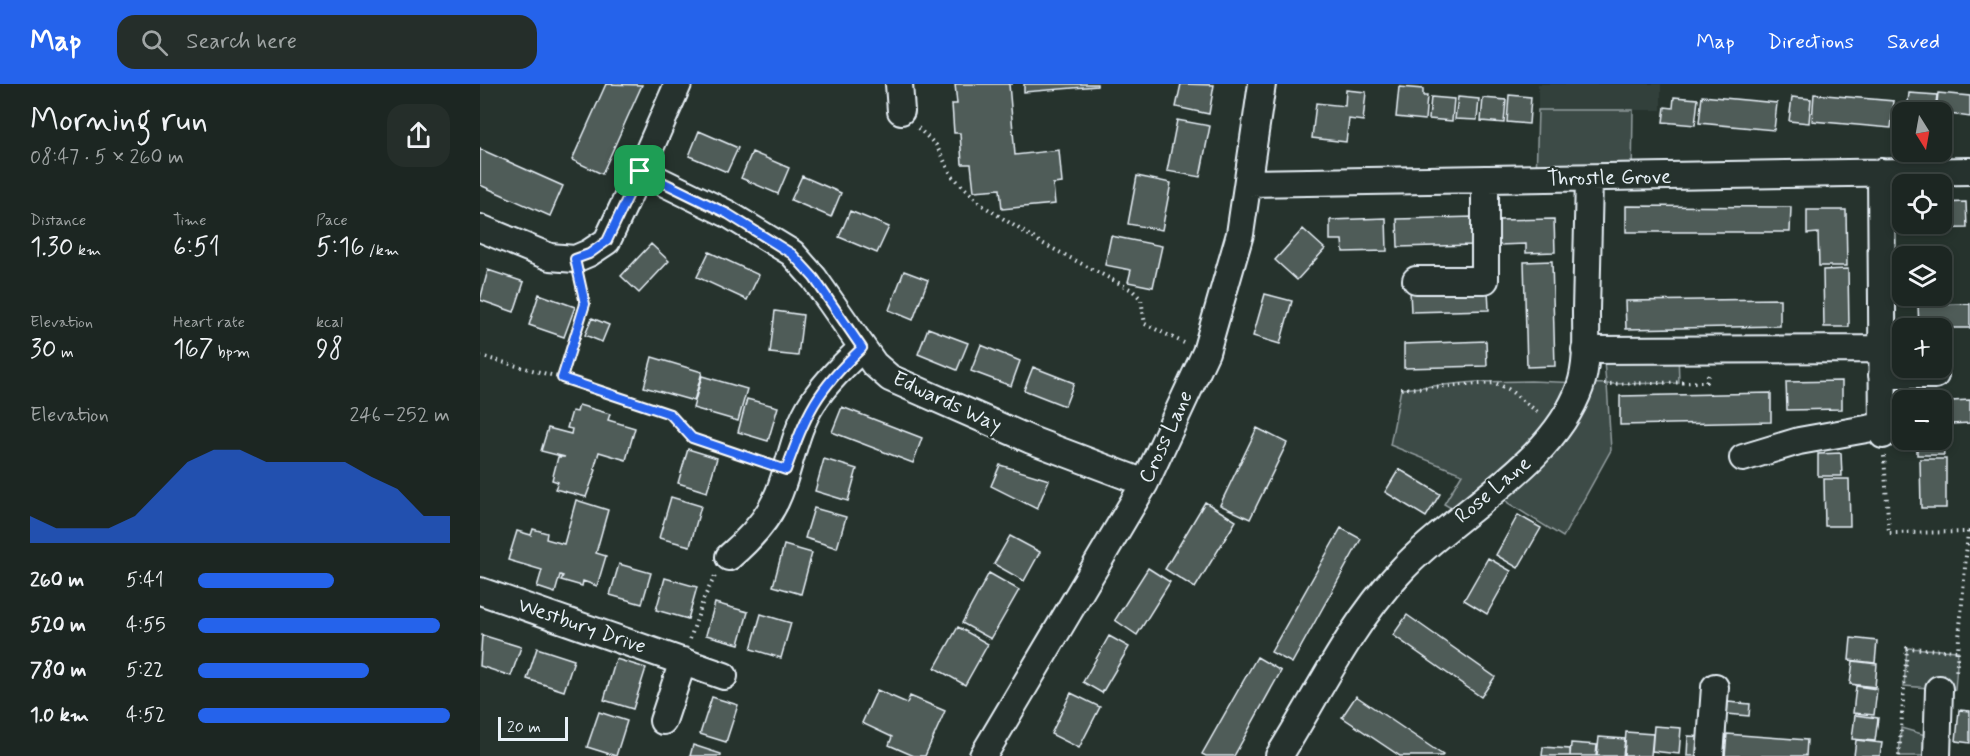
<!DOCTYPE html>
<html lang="en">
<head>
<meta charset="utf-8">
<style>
  :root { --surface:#1c2622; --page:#252e2a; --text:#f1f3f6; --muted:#a0a5a5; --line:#3a4340; --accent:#2563eb }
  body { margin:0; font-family:Mynerve,sans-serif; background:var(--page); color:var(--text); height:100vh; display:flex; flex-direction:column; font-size:22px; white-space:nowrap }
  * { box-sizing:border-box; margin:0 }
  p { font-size:20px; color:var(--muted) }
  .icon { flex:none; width:33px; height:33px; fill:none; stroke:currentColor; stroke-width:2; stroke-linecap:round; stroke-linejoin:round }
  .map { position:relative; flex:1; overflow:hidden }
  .drawer { display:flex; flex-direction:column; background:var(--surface); width:480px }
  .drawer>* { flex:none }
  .needle { width:39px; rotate:169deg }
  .fabs { position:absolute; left:1412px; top:18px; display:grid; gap:12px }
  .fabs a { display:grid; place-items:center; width:60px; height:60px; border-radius:12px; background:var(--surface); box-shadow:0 3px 9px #0003,0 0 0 2px var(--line); font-size:30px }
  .scale { position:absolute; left:18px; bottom:15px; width:70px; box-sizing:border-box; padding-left:6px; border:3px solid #e8f1f8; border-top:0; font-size:16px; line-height:21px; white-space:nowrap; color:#e8f1f8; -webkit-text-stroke:4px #26332d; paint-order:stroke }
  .pin { position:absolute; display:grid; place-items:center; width:51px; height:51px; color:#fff; margin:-26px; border-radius:12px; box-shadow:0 3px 9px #0006 }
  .round { display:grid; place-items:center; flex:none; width:63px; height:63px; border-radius:18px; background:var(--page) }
  .head { display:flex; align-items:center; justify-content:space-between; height:102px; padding:0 30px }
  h1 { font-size:33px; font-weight:600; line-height:45px }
  .stats { display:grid; grid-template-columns:repeat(3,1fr); gap:9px; height:102px; padding:6px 30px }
  .stats div { display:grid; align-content:center }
  .stats b { font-size:26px; font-weight:600 }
  .stats small { font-size:16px; font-weight:400 }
  .stats p { font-size:16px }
  .chart { height:168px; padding:12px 30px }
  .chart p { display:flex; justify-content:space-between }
  .chart svg { width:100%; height:108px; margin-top:6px; fill:var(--accent); opacity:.7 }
  ul { padding:0 30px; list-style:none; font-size:20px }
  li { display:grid; grid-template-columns:96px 72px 1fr; align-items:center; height:45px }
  li i { height:15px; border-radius:8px; background:var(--accent) }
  header { display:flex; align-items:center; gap:36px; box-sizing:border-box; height:84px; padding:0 30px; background:var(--accent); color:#fff }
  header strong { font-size:28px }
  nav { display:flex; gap:33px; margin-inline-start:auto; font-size:21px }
  .search { width:420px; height:54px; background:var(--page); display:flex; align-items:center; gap:15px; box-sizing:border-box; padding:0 21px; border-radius:18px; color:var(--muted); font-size:22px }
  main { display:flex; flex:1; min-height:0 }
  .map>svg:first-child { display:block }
  .built { fill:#333f3a }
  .green { fill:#3e4b47; stroke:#939ea0; stroke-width:1.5 }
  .building { fill:#505c59; stroke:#e8f1f8; stroke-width:1.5 }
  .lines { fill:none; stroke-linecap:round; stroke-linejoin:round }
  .minor-casing { stroke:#e8f1f8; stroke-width:30 }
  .path { stroke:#e8f1f8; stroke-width:4; stroke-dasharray:1.5 4.5; stroke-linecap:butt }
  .minor { stroke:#26332d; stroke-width:26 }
  .route-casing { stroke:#fff; stroke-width:12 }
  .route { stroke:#2563eb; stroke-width:8 }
  .labels { text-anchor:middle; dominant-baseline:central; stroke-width:4.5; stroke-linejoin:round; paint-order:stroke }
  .street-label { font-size:21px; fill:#e8f1f8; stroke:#26332d }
</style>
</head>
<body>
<header>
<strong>Map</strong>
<div class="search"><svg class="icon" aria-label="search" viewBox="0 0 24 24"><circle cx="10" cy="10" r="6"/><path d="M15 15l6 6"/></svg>Search here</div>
<nav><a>Map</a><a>Directions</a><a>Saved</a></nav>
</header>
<main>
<section class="drawer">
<div class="head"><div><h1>Morning run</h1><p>08:47 · 5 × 260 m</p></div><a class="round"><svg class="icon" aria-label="share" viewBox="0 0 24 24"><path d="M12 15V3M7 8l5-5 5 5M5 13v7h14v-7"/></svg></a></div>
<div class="stats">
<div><p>Distance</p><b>1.30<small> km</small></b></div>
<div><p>Time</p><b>6:51</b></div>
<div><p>Pace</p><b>5:16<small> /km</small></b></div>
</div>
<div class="stats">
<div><p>Elevation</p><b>30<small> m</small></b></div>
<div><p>Heart rate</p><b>167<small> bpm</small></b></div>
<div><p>kcal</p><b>98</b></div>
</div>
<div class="chart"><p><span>Elevation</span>246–252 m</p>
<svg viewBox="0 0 160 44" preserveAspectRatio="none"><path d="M0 44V33L10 38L20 38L30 38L40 33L50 22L60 11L70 6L80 6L90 11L100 11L110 11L120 11L130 17L140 22L150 33L160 33V44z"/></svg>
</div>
<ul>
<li><b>260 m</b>5:41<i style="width:54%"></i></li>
<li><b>520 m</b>4:55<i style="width:96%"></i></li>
<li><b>780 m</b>5:22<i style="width:68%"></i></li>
<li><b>1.0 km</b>4:52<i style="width:100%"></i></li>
</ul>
</section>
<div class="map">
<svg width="1490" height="672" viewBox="0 0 1490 672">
  <rect width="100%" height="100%" fill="#26332d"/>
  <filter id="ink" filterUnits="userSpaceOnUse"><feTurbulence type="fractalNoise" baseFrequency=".0167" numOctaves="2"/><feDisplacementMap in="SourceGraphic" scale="12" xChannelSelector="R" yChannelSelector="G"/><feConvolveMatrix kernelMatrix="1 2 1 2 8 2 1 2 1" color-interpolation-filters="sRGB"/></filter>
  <g filter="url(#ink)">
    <path class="built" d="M1058,0H1181V26H1058Z"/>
    <path class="green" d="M1058,26H1153L1152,94L1056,95Z
      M1123,266H1198L1199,299L1127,300L1131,366L1083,453L1028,419L1017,403L983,431L964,420L982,390L910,361L921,305L995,298L1051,297L1126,300Z
      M1427,564L1478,567L1475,606L1424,602Z
      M1421,644L1456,654L1457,672H1419Z"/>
    <path class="building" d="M126,0L162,1L122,90L92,76Z
      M475,0H533H529L535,71L579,66L582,99L573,100L575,120L522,125L520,105L494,107L491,80H482L480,49H474L472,20H477Z
      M544,0H617V2L544,8Z
      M701,0L734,1L729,30L696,23Z
      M919,3L943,5V12H947L945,36L916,33Z
      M866,6L886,8L883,37L869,35L866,58L832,54L836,19L865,22Z
      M1429,9L1457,11L1455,28H1427Z
      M1458,9L1490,12V33L1456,28Z
      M1334,10L1414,17L1411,44L1332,37Z
      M1029,11L1051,13L1049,40L1027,38Z
      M1222,12L1297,19L1294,46L1219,39Z
      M951,13L974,15L972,37L949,35Z
      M978,13L999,15L997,36L975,35Z
      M1194,13L1218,15L1215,41L1183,38L1185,23L1193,24Z
      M1312,13L1331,15L1329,39L1309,37Z
      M1003,14L1026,16L1024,39L1001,37Z
      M697,36L730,42L720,93L687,87Z
      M219,47L258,64L247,88L209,72Z
      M0,65L83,102L70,132L0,101Z
      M272,68L309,84L298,110L261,94Z
      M322,92L361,109L351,133L311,116Z
      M657,92L691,99L682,146L648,140Z
      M1486,118L1487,144L1439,145V140H1461V119Z
      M1146,122L1311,123L1310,148H1146Z
      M1327,126H1366L1367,182H1339L1338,149L1327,150Z
      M370,127L409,143L397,169L359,153Z
      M994,133V161L918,163L917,135Z
      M906,134L907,167L863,168L862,156H850V136Z
      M1074,135L1075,168L1046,169V160L1018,161L1017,136Z
      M823,145L845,165L817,196L795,176Z
      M631,152L682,162L673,203L648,198L651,186L625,181Z
      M171,160L189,177L159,209L141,192Z
      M229,168L279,191L267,216L217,193Z
      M1072,177L1075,282L1047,283L1044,178Z
      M1368,185L1369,243H1344L1343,186Z
      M8,186L44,198L34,228L0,216Z
      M424,187L448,196L433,236L409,226Z
      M1008,205L1009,226L931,228L930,207Z
      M59,210L95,223L84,253L49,241Z
      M785,210L812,217L800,260L773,252Z
      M1300,215V242L1146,245L1145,217Z
      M1490,220V244H1439L1438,221Z
      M295,227L323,231L318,272L290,269Z
      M112,234L129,241L122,258L105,251Z
      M448,244L488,259L477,286L438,270Z
      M1006,257L1007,282L924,284V260Z
      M501,261L540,277L531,302L491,287Z
      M172,273L222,288L214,317L164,303Z
      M553,283L594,299L585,322L544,306Z
      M222,292L267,305L258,337L213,324Z
      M1362,297V325L1307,326L1306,298Z
      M1291,309V338L1140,341V312Z
      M267,315L298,323L288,357L258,348Z
      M1490,316V339L1471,340V317Z
      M99,321L130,330L128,336L155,344L146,376L119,368L114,385L116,386L106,413L75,405L78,398L72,396L78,373H85L61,367L68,344L91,350L92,345L87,344L92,327L97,328Z
      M362,323L442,354L433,379L352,348Z
      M777,344L807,359L770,435L740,421Z
      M1461,349L1464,371H1437V356H1461Z
      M208,365L237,374L227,408L198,399Z
      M1361,369L1362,392H1338V370Z
      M344,375L377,385L368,417L335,407Z
      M1440,375H1466V424H1441Z
      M520,381L569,396L557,425L511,402Z
      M919,385L960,410L946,433L905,408Z
      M1344,395H1369L1370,442H1345Z
      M191,413L221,422L210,462L179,454Z
      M96,416L128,426L116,469L126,472L117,502L103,497L102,502L81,496L83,492L80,491L75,509L57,503L62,486L28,476L37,447L51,451L53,445L67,449L66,455L84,460Z
      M725,418L756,437L715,504L685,485Z
      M334,424L366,433L357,464L325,454Z
      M1038,431L1061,444L1038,484L1016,471Z
      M861,444L881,455L812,579L791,568Z
      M530,452L560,468L544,497L514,480Z
      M304,461L332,469L321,510L293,502Z
      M1008,474L1031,487L1007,530L984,516Z
      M139,480L171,489L162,520L130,511Z
      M668,484L690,498L657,551L635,536Z
      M509,489L539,506L511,555L482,539Z
      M185,494L217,503L208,535L176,526Z
      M235,519L268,528L259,560L226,551Z
      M281,530L311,539L301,574L271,565Z
      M927,531L1015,593L1001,613L913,551Z
      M478,543L508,560L485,601L455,584Z
      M2,551L41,563L31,592L0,582Z
      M629,552L649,563L622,609L603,598Z
      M1371,554L1397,557L1395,579L1369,576Z
      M57,564L94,576L84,607L47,595Z
      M777,573L801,587L754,672H726L722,670Z
      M136,575L166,584L153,625L124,616Z
      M1373,577L1397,580L1395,603L1370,600Z
      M1376,602L1397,605L1394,631L1373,629Z
      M397,606L427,619L430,612L465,627L445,672H434L409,661L412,653L382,639Z
      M591,609L620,623L599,664L571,650Z
      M876,612L963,671L962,672H920L862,633Z
      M232,613L258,621L246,658L220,650Z
      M1248,618L1270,620L1269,632L1247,630Z
      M1479,626L1490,627V659L1476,657Z
      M119,628L147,637L136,672L107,663Z
      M1375,631L1398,634L1395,657L1372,655Z
      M1174,642L1201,644L1199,670L1172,667Z
      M1146,648L1173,650L1171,672H1144Z
      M1247,650L1327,656L1326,672H1245Z
      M1208,652L1227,653L1226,672H1207Z
      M1119,653L1145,655L1143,672H1117Z
      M1376,656L1402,659L1400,672H1374Z
      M1091,659L1117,661L1116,672H1090Z
      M213,661L241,670V672H210Z
      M1063,663L1090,665V672H1062Z"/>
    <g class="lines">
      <g class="minor-casing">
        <path id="minor" d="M419,0L421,27
          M160,87L198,0
          M1401,88L1403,351
          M768,99L1490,87
          M0,144L70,173L95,175L109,169L127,157L160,87L248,130L312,169L334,194L394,280L410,294L551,356L665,399
          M936,196H1005V95
          M1105,266L1403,265
          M1402,291H1455
          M1263,374L1319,357L1403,342
          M249,473C270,455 289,435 299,409C311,379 315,345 333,318C346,298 364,281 382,264
          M0,507L244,592
          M183,637L203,577
          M503,672L665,399L726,268L760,150L782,0
          M799,672C837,612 869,543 918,490C973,429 1072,382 1100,303C1108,280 1106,251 1106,227C1107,183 1108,139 1109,95
          M1230,672L1235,603
          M1457,672L1459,605"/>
      </g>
      <path class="path" d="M438,44L456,61L472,92L502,121L558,157L652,206L661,215L665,240L704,259
        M0,272L82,294L190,330L212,354L285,378
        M82,294L105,221L100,196
        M1124,300L1226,298L1229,288
        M921,305L1015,299L1028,305L1059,329
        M1404,372L1409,449L1488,448L1476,590
        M210,555L224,514L236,490
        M1419,672L1427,564L1478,567"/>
      <use href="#minor" class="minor"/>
    </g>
  </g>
  <g class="lines" filter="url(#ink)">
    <g class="route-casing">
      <path id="route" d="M160,87L248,130L312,170L334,194L382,264C336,307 327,328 306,386L212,354L190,330L82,294L105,220L95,175L109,170L127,157Z"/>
    </g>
    <use href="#route" class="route"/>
  </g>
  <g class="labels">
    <g class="street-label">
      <text transform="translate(1129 94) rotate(-1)">Throstle Grove</text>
      <text transform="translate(467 318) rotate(25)">Edwards Way</text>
      <text transform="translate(686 353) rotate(-65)">Cross Lane</text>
      <text transform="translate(1013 406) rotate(-40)">Rose Lane</text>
      <text transform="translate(102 542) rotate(19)">Westbury Drive</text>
    </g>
  </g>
</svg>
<div class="fabs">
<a><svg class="needle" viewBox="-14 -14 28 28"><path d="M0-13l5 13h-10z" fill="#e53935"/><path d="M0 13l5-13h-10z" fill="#a0a5a5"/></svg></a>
<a><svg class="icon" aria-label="locate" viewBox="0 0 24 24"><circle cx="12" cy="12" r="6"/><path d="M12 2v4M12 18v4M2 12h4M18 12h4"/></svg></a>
<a><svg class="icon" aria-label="layers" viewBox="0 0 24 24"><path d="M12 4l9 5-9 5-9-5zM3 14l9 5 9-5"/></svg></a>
<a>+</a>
<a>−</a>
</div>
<div class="scale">20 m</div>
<div class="pin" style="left:160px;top:87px;background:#1e9e55"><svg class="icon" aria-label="arrive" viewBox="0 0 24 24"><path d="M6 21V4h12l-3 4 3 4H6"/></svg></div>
</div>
</main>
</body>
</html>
